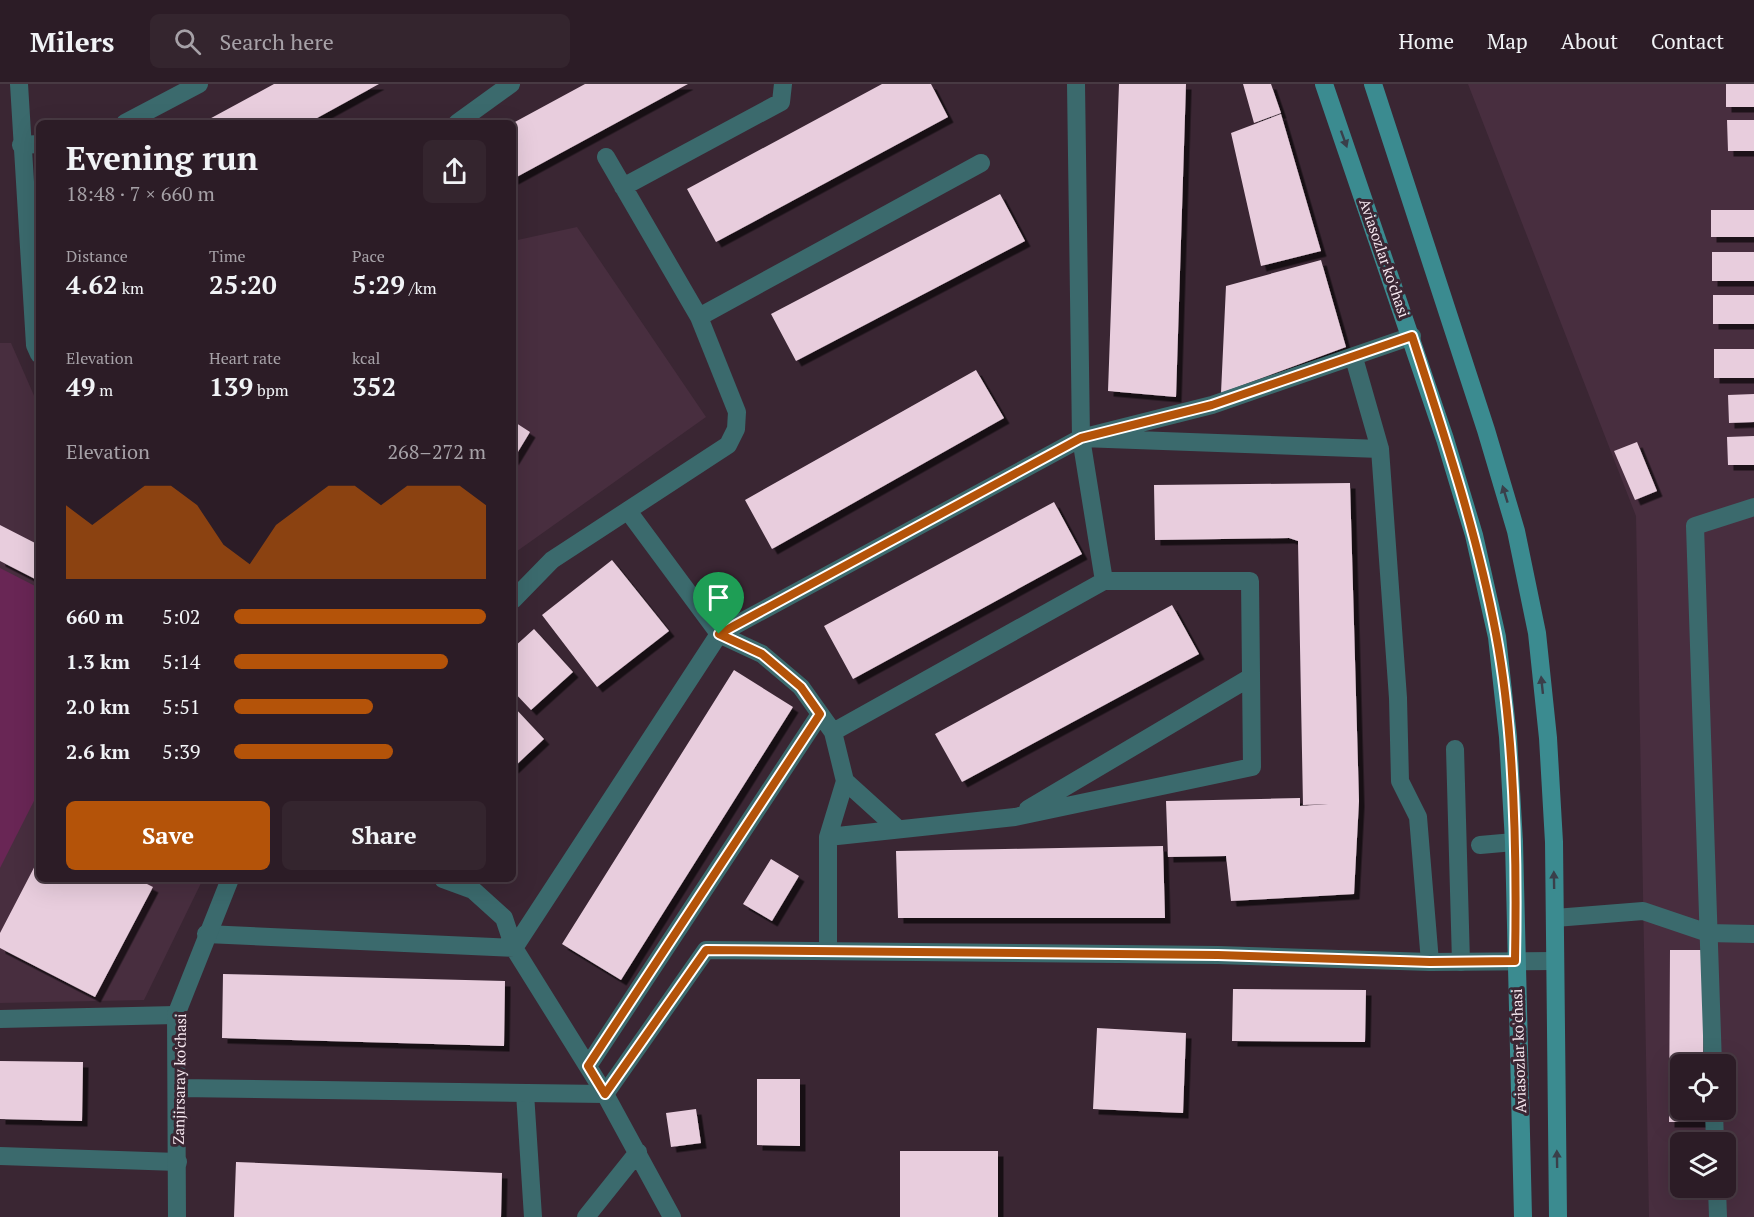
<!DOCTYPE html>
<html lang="en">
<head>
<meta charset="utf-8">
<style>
  :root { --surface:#2c1c26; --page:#34252e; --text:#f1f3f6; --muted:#a6a1a7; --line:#483a43; --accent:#b45309 }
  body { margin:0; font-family:"PT Serif",serif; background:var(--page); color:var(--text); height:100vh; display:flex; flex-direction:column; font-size:22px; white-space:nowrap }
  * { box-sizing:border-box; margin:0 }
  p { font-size:20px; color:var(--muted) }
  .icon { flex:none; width:33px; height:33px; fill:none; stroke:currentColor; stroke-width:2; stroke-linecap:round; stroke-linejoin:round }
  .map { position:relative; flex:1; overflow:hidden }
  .drawer { position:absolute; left:36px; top:36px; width:480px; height:762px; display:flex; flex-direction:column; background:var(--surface); border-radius:9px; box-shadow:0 6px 24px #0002,0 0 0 2px var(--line) }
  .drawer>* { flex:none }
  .tools { position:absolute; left:1670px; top:970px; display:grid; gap:12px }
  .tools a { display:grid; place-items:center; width:66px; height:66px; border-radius:9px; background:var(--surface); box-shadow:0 6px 24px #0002,0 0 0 2px var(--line); font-size:30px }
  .pin { position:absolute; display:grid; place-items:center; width:51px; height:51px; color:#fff; margin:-62px -26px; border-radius:50% 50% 50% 0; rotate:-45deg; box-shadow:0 0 6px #0007 }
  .pin .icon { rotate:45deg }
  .round { display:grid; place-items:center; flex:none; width:63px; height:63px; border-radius:9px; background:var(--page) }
  .head { display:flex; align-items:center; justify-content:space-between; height:102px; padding:0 30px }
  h1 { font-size:33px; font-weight:700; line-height:45px }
  .metrics { display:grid; grid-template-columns:repeat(3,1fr); gap:9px; height:102px; padding:6px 30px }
  .metrics div { display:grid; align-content:center }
  .metrics b { font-size:26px; font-weight:700 }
  .metrics small { font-size:16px; font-weight:400 }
  .metrics p { font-size:16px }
  .chart { height:168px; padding:12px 30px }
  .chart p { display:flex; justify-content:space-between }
  .chart svg { width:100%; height:108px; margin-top:6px; fill:var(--accent); opacity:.7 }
  .primary-button { display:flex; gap:12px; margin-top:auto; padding:12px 30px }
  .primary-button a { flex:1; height:69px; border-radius:9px; background:var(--accent); color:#fff; font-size:24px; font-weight:700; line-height:69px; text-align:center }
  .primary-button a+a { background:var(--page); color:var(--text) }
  ul { padding:0 30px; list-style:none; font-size:20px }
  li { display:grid; grid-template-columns:96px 72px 1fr; align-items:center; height:45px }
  li i { height:15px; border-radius:8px; background:var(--accent) }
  header { display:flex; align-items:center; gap:36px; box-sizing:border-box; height:84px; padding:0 30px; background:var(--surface); border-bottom:2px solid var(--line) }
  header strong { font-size:28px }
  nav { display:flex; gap:33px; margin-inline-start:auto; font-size:21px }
  .search { width:420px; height:54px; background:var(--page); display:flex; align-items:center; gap:15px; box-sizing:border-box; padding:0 21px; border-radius:9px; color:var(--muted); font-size:22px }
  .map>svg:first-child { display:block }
  .built { fill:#482e3f; fill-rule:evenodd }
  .green { fill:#692655 }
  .building { fill:#e8cddd; filter:url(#shadow) }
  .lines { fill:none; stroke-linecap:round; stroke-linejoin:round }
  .lane { stroke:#3b6a6d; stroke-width:18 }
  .street { stroke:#3b6a6d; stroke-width:18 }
  .secondary { stroke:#3b8b90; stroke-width:18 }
  .oneway { fill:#3a3f4a }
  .route-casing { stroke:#fff; stroke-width:12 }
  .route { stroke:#b45309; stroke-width:8 }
  .labels { text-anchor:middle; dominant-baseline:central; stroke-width:6; stroke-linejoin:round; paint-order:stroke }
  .street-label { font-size:15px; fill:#f7e9f1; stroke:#3a2633 }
</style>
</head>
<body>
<header>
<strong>Milers</strong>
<div class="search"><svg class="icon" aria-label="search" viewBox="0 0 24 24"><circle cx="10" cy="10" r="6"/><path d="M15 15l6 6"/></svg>Search here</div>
<nav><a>Home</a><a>Map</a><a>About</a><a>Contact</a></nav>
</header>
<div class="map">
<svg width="1754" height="1133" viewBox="0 0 1754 1133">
  <defs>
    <filter id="shadow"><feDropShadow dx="5.5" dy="5.5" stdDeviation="0" flood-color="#0009"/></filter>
  </defs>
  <rect width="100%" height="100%" fill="#3a2633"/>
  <path class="built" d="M1468,0H1754V1133H1649L1636,432ZM1680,981H1725V1026H1680ZM1680,1059H1725V1104H1680Z
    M577,143L706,333L513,470V157Z
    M0,259H11L39,323V795H203L144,916L0,919Z"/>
  <path class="green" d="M0,484L39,504V707L0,784Z"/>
  <path class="building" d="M274,0H379L308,39H202Z
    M585,0H688L513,95V39Z
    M882,0H931L948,33L716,158L687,105Z
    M1119,0H1186L1176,313L1108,307Z
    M1243,0H1271L1281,29L1254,39Z
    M1726,0H1754V23H1726Z
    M1281,30L1321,167L1261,182L1231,49Z
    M1727,36H1754V67H1728Z
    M1000,110L1025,157L796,277L771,230Z
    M1711,126H1754V153H1711Z
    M1712,168H1754V197H1712Z
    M1321,176L1346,263L1221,309L1226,202Z
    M1713,211H1754V240H1713Z
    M1714,265H1754V294H1714Z
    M976,286L1004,334L772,465L745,416Z
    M1754,310V338L1729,339L1728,311Z
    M513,337L530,348L513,376Z
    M1754,352V381H1728L1727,353Z
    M1637,358L1657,407L1635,416L1614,367Z
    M1350,399L1359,717L1354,810L1231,817L1226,772L1168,773L1166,717L1300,714V722L1328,720L1303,721L1298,457L1289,454L1155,456L1154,401Z
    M1054,418L1082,470L853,595L824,542Z
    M0,441L39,461V497L0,477Z
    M612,476L669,547L597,603L542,531Z
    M1172,521L1199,570L962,698L935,650Z
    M534,545L573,588L531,626L513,607V564Z
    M734,586L793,623L621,896L562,860Z
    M513,622L544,655L513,684Z
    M1163,762L1165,834H898L896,767Z
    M39,774V795H137L153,803L95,913L0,864V849Z
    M771,775L799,792L772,837L743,820Z
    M1670,866H1704L1703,981H1680V1026H1703V1038H1669Z
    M223,890L505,897L504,962L222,954Z
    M1233,905L1366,906L1365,958L1232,957Z
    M1097,944L1186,949L1183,1029L1093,1025Z
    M0,977L83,978L82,1037L0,1035Z
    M757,995H800V1062L757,1061Z
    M696,1025L701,1059L671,1063L666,1029Z
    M900,1067H998V1133H900Z
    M236,1078L502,1089L501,1133H234Z"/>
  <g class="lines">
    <path class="lane" d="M1076,0L1081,354
      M125,39L199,0
      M457,39L511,0
      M21,61L39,60
      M623,103L781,18L783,0
      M699,233L981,79
      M1354,274L1380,365L1398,614L1400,697L1418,733L1430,878
      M513,516L552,476L728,361L736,345L737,328L699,233L606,73
      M719,550L1081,354L1212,321L1412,252
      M719,550L762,570L801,603L833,648L845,697L828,753
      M833,648L1104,497
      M1455,665L1461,878
      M845,697L898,745
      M1028,725L1251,593
      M1480,761L1514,758
      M443,795L473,806L504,834L514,864L605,1010L672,1133
      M1555,834L1643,827L1708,849L1754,850
      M206,850L514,864
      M514,864L719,550L628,427
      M828,866V753L1015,733L1252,683L1250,497H1104L1081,354L1380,365
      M0,935L176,931
      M1713,981L1695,442L1754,423
      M588,982L820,630
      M525,1009L533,1133
      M1714,1026L1715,1059
      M0,1072L178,1078
      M1717,1104L1718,1133
      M586,1133L638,1068"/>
    <path class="street" d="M19,0L35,261L39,270
      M178,1004L605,1010L706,866L1218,871L1430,878L1555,877
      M177,1133L176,931L230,795"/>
    <path class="secondary" d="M1324,0L1445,355L1474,451L1497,553L1508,653L1514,758L1523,1133
      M1373,0L1486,346L1516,447L1537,549L1548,654L1554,758L1558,1133"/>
  </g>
  <defs><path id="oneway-solid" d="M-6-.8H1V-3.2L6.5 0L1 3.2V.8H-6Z" transform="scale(1.5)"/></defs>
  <g class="oneway">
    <use href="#oneway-solid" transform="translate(1344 55) rotate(70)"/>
    <use href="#oneway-solid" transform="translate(1505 410) rotate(-107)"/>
    <use href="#oneway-solid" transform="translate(1542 601) rotate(-96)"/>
    <use href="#oneway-solid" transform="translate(1554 796) rotate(-91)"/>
    <use href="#oneway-solid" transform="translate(1557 1075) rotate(-91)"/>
  </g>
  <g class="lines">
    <g class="route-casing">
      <path id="route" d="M1412,252C1444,350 1477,449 1496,550C1515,651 1517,774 1515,877L1430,878L1218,871L706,866L605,1010L588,982L820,630L801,603L762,570L719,550L1081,354L1212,321Z"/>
    </g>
    <use href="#route" class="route"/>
  </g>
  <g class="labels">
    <g class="street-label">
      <text transform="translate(1385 174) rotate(71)">Aviasozlar ko'chasi</text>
      <text transform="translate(1518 967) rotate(-92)">Aviasozlar ko'chasi</text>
      <text transform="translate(179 995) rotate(-89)">Zanjirsaray ko'chasi</text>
    </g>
  </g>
</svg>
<div class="tools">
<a><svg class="icon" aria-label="locate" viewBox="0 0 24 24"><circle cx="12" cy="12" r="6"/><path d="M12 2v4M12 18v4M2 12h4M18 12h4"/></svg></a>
<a><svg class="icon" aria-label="layers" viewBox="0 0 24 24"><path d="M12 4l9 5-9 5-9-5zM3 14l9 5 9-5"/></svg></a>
</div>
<div class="pin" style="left:719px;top:550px;background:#1e9e55"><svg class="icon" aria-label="arrive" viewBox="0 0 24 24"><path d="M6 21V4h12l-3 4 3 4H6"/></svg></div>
<section class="drawer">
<div class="head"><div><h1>Evening run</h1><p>18:48 · 7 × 660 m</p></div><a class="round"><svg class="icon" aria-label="share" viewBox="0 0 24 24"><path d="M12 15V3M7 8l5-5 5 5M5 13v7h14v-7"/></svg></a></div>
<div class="metrics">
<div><p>Distance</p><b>4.62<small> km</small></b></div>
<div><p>Time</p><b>25:20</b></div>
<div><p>Pace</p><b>5:29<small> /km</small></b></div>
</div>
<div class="metrics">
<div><p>Elevation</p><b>49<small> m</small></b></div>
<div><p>Heart rate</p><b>139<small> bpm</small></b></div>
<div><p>kcal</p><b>352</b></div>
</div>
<div class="chart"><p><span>Elevation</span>268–272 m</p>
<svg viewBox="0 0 160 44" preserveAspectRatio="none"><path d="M0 44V14L10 22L20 14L30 6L40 6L50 14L60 30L70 38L80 22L90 14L100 6L110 6L120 14L130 6L140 6L150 6L160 14V44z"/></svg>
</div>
<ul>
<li><b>660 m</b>5:02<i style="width:100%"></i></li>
<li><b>1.3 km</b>5:14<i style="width:85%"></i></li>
<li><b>2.0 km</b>5:51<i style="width:55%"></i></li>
<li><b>2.6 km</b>5:39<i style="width:63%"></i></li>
</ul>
<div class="primary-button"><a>Save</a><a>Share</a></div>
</section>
</div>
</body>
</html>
